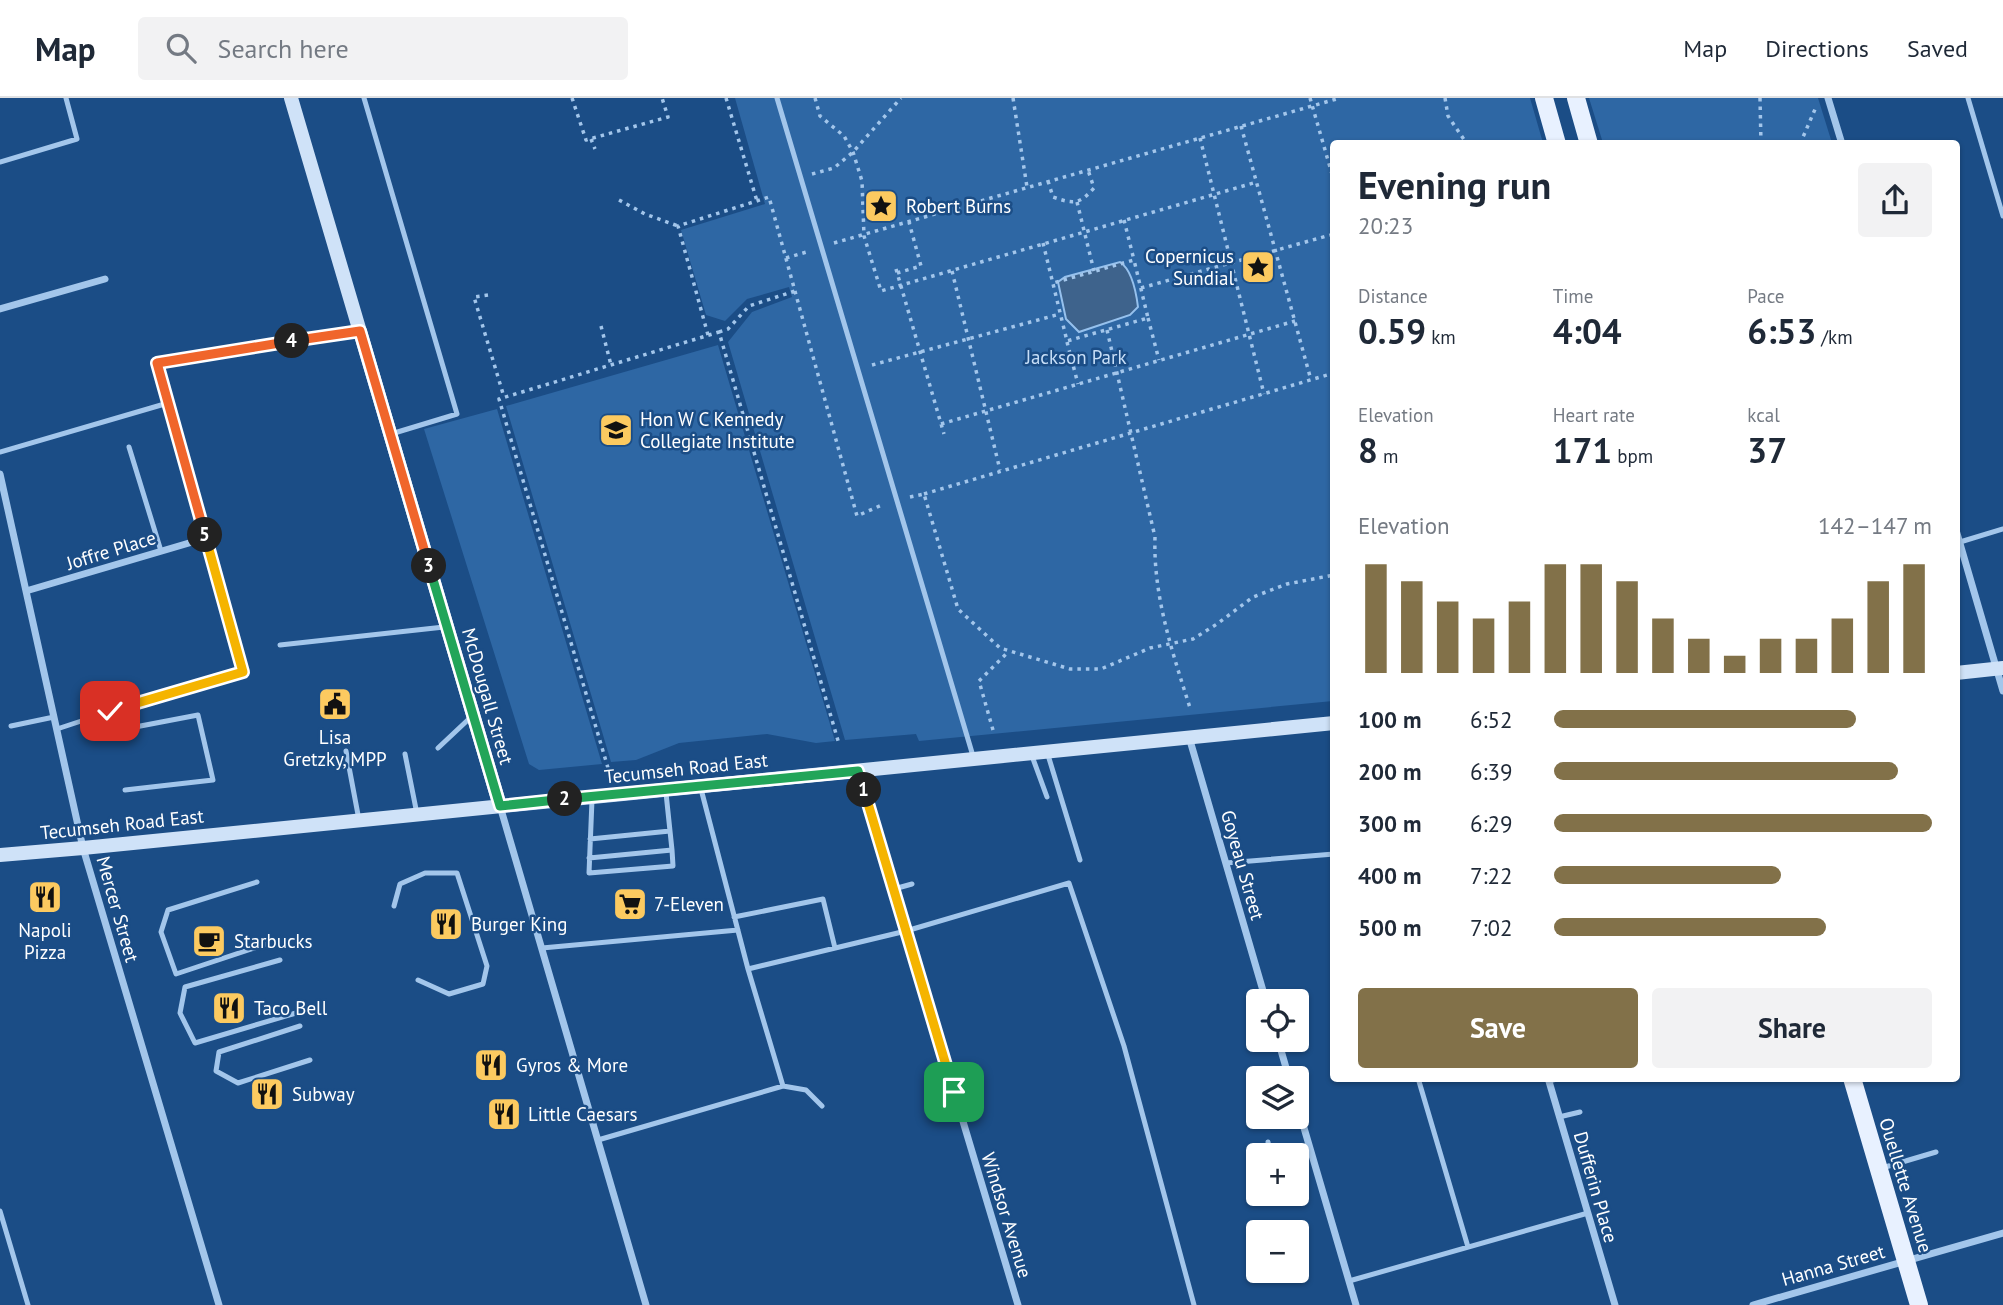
<!DOCTYPE html>
<html lang="en">
<head>
<meta charset="utf-8">
<style>
  :root { --surface:#fff; --page:#f2f2f3; --text:#1f2937; --muted:#747a83; --line:#e0e1e3; --accent:#827149 }
  body { margin:0; font-family:"PT Sans",sans-serif; background:var(--page); color:var(--text); height:100vh; display:flex; flex-direction:column; font-size:26px; white-space:nowrap }
  * { box-sizing:border-box; margin:0 }
  p { font-size:23px; color:var(--muted) }
  .icon { flex:none; width:38px; height:38px; fill:none; stroke:currentColor; stroke-width:2; stroke-linecap:round; stroke-linejoin:round }
  .map { position:relative; flex:1; overflow:hidden }
  .panel { position:absolute; left:1330px; top:42px; width:630px; height:942px; display:flex; flex-direction:column; background:var(--surface); border-radius:7px; box-shadow:0 2px 5px #0004 }
  .panel>* { flex:none }
  .tools { position:absolute; left:1246px; top:891px; display:grid; gap:14px }
  .tools a { display:grid; place-items:center; width:63px; height:63px; border-radius:7px; background:var(--surface); box-shadow:0 2px 5px #0004; font-size:35px }
  .pin { position:absolute; display:grid; place-items:center; width:60px; height:60px; color:#fff; margin:-30px; border-radius:14px; box-shadow:0 4px 10px #0006 }
  .km { position:absolute; width:35px; height:35px; margin:-18px; border-radius:50%; background:#222; color:#fff; font-size:19px; line-height:35px; text-align:center }
  .round { display:grid; place-items:center; flex:none; width:74px; height:74px; border-radius:7px; background:var(--page) }
  .overview { display:flex; align-items:center; justify-content:space-between; height:119px; padding:0 28px }
  h1 { font-size:38px; font-weight:700; line-height:52px }
  .metrics { display:grid; grid-template-columns:repeat(3,1fr); gap:10px; height:119px; padding:7px 28px }
  .metrics div { display:grid; align-content:center }
  .metrics b { font-size:35px; font-weight:700 }
  .metrics small { font-size:19px; font-weight:400 }
  .metrics p { font-size:19px }
  .chart { height:196px; padding:14px 28px }
  .chart p { display:flex; justify-content:space-between }
  .chart svg { width:100%; height:126px; margin-top:7px; stroke:var(--accent); stroke-width:6 }
  .primary-button { display:flex; gap:14px; margin-top:auto; padding:14px 28px }
  .primary-button a { flex:1; height:80px; border-radius:7px; background:var(--accent); color:#fff; font-size:28px; font-weight:700; line-height:80px; text-align:center }
  .primary-button a+a { background:var(--page); color:var(--text) }
  ul { padding:0 28px; list-style:none; font-size:23px }
  li { display:grid; grid-template-columns:112px 84px 1fr; align-items:center; height:52px }
  li i { height:18px; border-radius:9px; background:var(--accent) }
  header { display:flex; align-items:center; gap:42px; box-sizing:border-box; height:98px; padding:0 35px; background:var(--surface); border-bottom:2px solid var(--line) }
  header strong { font-size:33px }
  nav { display:flex; gap:38px; margin-inline-start:auto; font-size:24px }
  .search { width:490px; height:63px; background:var(--page); display:flex; align-items:center; gap:18px; box-sizing:border-box; padding:0 24px; border-radius:7px; color:var(--muted); font-size:26px }
  .map>svg:first-child { display:block }
  .green { fill:#2e67a4 }
  .water { fill:#3e638c; stroke:#96c1ed; stroke-width:2 }
  .lines { fill:none; stroke-linecap:round; stroke-linejoin:round }
  .path { stroke:#a3c6eb; stroke-width:3.5; stroke-dasharray:3.5 5; stroke-linecap:butt }
  .lane { stroke:#a3c6eb; stroke-width:5 }
  .street { stroke:#a3c6eb; stroke-width:7 }
  .secondary { stroke:#cfe2f8; stroke-width:14 }
  .primary { stroke:#e8f1ff; stroke-width:18 }
  .split-1-casing { stroke:#fff; stroke-width:14 }
  .split-2-casing { stroke:#fff; stroke-width:14 }
  .split-3-casing { stroke:#fff; stroke-width:14 }
  .split-4-casing { stroke:#fff; stroke-width:14 }
  .split-5-casing { stroke:#fff; stroke-width:14 }
  .split-6-casing { stroke:#fff; stroke-width:14 }
  .split-1 { stroke:#f5b400; stroke-width:9 }
  .split-2 { stroke:#22a559; stroke-width:9 }
  .split-3 { stroke:#22a559; stroke-width:9 }
  .split-4 { stroke:#f0652b; stroke-width:9 }
  .split-5 { stroke:#f0652b; stroke-width:9 }
  .split-6 { stroke:#f5b400; stroke-width:9 }
  .labels { text-anchor:middle; dominant-baseline:central; stroke-width:5; stroke-linejoin:round; paint-order:stroke }
  .poi-label { font-size:19px; fill:#fff; stroke:#1b4d86; text-anchor:start }
  .park-label { font-size:19px; fill:#c8dff8; stroke:#1b4d86 }
  .street-label { font-size:19px; fill:#fff; stroke:#1b4d86 }
</style>
</head>
<body>
<header>
<strong>Map</strong>
<div class="search"><svg class="icon" aria-label="search" viewBox="0 0 24 24"><circle cx="10" cy="10" r="6"/><path d="M15 15l6 6"/></svg>Search here</div>
<nav><a>Map</a><a>Directions</a><a>Saved</a></nav>
</header>
<div class="map">
<svg width="2003" height="1207" viewBox="0 0 2003 1207">
  <rect width="100%" height="100%" fill="#1b4d86"/>
  <path class="green" d="M735,0H1530L1543,45L1334,46L1333,603L919,643L916,636L845,642L728,244L752,214L792,199L789,189L747,201L725,223L706,217L681,132L765,106Z
    M1589,0H1818L1832,45H1603Z
    M718,247L835,643L816,645L767,636L679,645L636,662L611,664L506,308Z
    M497,311L602,666L539,672L529,666L424,331Z"/>
  <path class="water" d="M1120,164C1132,172 1136,193 1138,209L1130,217L1079,234L1066,221L1058,184L1065,179Z"/>
  <g class="lines">
    <path class="path" d="M572,0L586,42L668,19L662,0
      M726,0L757,103
      M815,0L820,18L844,38L853,54L862,83L864,138L881,193L1257,84
      M1013,0L1027,89
      M1310,0L1334,83
      M1445,0L1448,18L1467,46
      M1760,0L1761,46
      M1241,28L1311,282
      M1200,40L1264,296
      M591,41L595,51
      M1800,46L1816,9
      M812,76L834,70L853,54L901,0
      M1048,83L1053,99C1073,106 1079,107 1094,90L1088,72
      M619,102L645,116L678,128
      M1077,104L1094,173
      M1124,122L1134,162
      M834,145L1340,0
      M1043,145L1067,243L1148,220L1134,162L1053,185
      M786,160L810,153
      M896,171L944,336
      M952,173L1000,372
      M897,175L921,168L909,124
      M1141,190L1334,136
      M488,197L474,199L504,299
      M1148,220L1159,262
      M601,228L611,267
      M1107,232L1155,439C1153,499 1173,556 1191,613
      M719,234L728,231L749,208L795,193
      M708,237L678,128L769,99L857,418L884,406
      M1067,244L1078,286
      M872,267L1060,216
      M941,326L1295,223
      M924,396L1334,275
      M910,399L924,396L958,511L1000,550L1070,571H1101L1150,550L1193,541L1217,526L1253,499L1287,486L1334,477
      M993,632L979,583L1008,554
      M608,670L499,301L719,234L839,646"/>
    <path class="lane" d="M364,0L457,316L391,336
      M777,0L973,658
      M1968,0L2003,118
      M0,64L77,41L66,0
      M129,349L161,453
      M0,354L168,305
      M1960,444L2003,431
      M280,547L444,529
      M110,613L130,630L198,617L213,682L125,692
      M11,628L54,619
      M57,631L136,605L243,574L157,265L360,233
      M438,650L471,619
      M346,653L359,722
      M405,656L417,716
      M1048,657L1080,762
      M1032,658L1047,699
      M701,691L748,871L783,988
      M592,702L589,775L673,768L672,752
      M590,741L670,733
      M589,760L672,752L666,695
      M1226,765L1334,756
      M257,784L168,812L161,834L176,876L275,843
      M894,791L912,786
      M394,808L400,786L425,775H457L487,868L483,886L449,896L418,882
      M734,819L823,801L835,850
      M542,850L738,832
      M280,862L185,889L180,915L195,945L296,915
      M748,871L906,833L1069,785L1124,948L1194,1207
      M300,928L219,954L216,973L238,985L310,962
      M1418,980L1468,1149
      M1549,983L1560,980
      M1559,1019L1580,1014
      M598,1042L783,988L806,992L822,1008
      M1268,1044L1270,1056L1309,1048
      M1882,1070L1936,1054
      M0,1113L28,1207
      M1349,1183L1588,1115"/>
    <path class="street" d="M1828,0L1842,46
      M0,211L105,181
      M0,376L83,750L219,1207
      M1956,432L2003,593
      M26,493L206,440
      M1189,639L1266,903
      M858,673L1018,1207
      M500,708L646,1207
      M1278,942L1289,980
      M1548,980L1615,1207
      M1297,1006L1356,1207
      M1753,1207L2003,1135"/>
    <path class="secondary" d="M291,0L500,708
      M1956,575L2003,570
      M0,757L83,750L1334,625"/>
    <path class="primary" d="M1544,0L1557,46
      M1576,0L1589,46
      M1852,980L1919,1207"/>
  </g>
  <g class="lines">
    <g class="split-1-casing">
      <path id="split-1" d="M864,692L954,994"/>
    </g>
    <g class="split-2-casing">
      <path id="split-2" d="M565,701L858,673L864,692"/>
    </g>
    <g class="split-3-casing">
      <path id="split-3" d="M429,468L500,708L565,701"/>
    </g>
    <g class="split-4-casing">
      <path id="split-4" d="M292,243L360,233L429,468"/>
    </g>
    <g class="split-5-casing">
      <path id="split-5" d="M205,437L157,265L292,243"/>
    </g>
    <g class="split-6-casing">
      <path id="split-6" d="M110,613L243,574L205,437"/>
    </g>
    <use href="#split-1" class="split-1"/>
    <use href="#split-2" class="split-2"/>
    <use href="#split-3" class="split-3"/>
    <use href="#split-4" class="split-4"/>
    <use href="#split-5" class="split-5"/>
    <use href="#split-6" class="split-6"/>
  </g>
  <defs>
    <g id="sight-square" transform="scale(1.75)"><rect x="-9" y="-9" width="18" height="18" rx="4" fill="#fcca60" stroke="#1b4d86"/><path d="M0-6L1.8-2.2L6-1.7L2.9 1.2L3.7 5.4L0 3.3L-3.7 5.4L-2.9 1.2L-6-1.7L-1.8-2.2Z" fill="#111"/></g>
    <g id="school-square" transform="scale(1.75)"><rect x="-9" y="-9" width="18" height="18" rx="4" fill="#fcca60" stroke="#1b4d86"/><path d="M0-5L7-2L0 1L-7-2ZM-4 1L0 2.5L4 1V4Q0 6-4 4Z" fill="#111"/></g>
    <g id="civic-square" transform="scale(1.75)"><rect x="-9" y="-9" width="18" height="18" rx="4" fill="#fcca60" stroke="#1b4d86"/><path d="M-.6-6.5H3V-4.5H.6V-3L4-1V1h2V6H-6V1h2V-1L-.6-3ZM-1.2 2.5V6h2.4V2.5Z" fill="#111"/></g>
    <g id="restaurant-square" transform="scale(1.75)"><rect x="-9" y="-9" width="18" height="18" rx="4" fill="#fcca60" stroke="#1b4d86"/><path d="M-5-6h1v4h1v-4h1v4h1v-4h1v5L-1.5 .5V6h-2V.5L-5-1ZM5-6V6H3V1.5H1.5Q1.5-4 5-6Z" fill="#111"/></g>
    <g id="supermarket-square" transform="scale(1.75)"><rect x="-9" y="-9" width="18" height="18" rx="4" fill="#fcca60" stroke="#1b4d86"/><path d="M-6-5.5h2.5l.6 2H6L4.5 2H-2.5L-4.4-4H-6ZM-1.5 3.2a1.3 1.3 0 1 0 .1 0ZM3 3.2a1.3 1.3 0 1 0 .1 0Z" fill="#111"/></g>
    <g id="cafe-square" transform="scale(1.75)"><rect x="-9" y="-9" width="18" height="18" rx="4" fill="#fcca60" stroke="#1b4d86"/><path d="M-5.5-4.5H6V0H3Q3 3.5 0 3.5H-2.5Q-5.5 3.5-5.5 0ZM3-3.2v2h1.7v-2ZM-6 4.5H4V6H-6Z" fill="#111"/></g>
  </defs>
  <g fill-rule="evenodd">
    <use href="#sight-square" x="881" y="108"/>
    <use href="#sight-square" x="1258" y="169"/>
    <use href="#school-square" x="616" y="332"/>
    <use href="#civic-square" x="335" y="606"/>
    <use href="#restaurant-square" x="45" y="799"/>
    <use href="#supermarket-square" x="630" y="806"/>
    <use href="#restaurant-square" x="446" y="826"/>
    <use href="#cafe-square" x="209" y="843"/>
    <use href="#restaurant-square" x="229" y="910"/>
    <use href="#restaurant-square" x="491" y="967"/>
    <use href="#restaurant-square" x="267" y="996"/>
    <use href="#restaurant-square" x="504" y="1016"/>
  </g>
  <g class="labels">
    <g class="poi-label">
      <text x="906" y="108">Robert Burns</text>
      <text x="1234" y="158" text-anchor="end">Copernicus<tspan x="1234" dy="22">Sundial</tspan></text>
      <text x="640" y="321">Hon W C Kennedy<tspan x="640" dy="22">Collegiate Institute</tspan></text>
      <text x="335" y="639" text-anchor="middle">Lisa<tspan x="335" dy="22">Gretzky, MPP</tspan></text>
      <text x="654" y="806">7-Eleven</text>
      <text x="471" y="826">Burger King</text>
      <text x="45" y="832" text-anchor="middle">Napoli<tspan x="45" dy="22">Pizza</tspan></text>
      <text x="234" y="843">Starbucks</text>
      <text x="254" y="910">Taco Bell</text>
      <text x="516" y="967">Gyros &amp; More</text>
      <text x="292" y="996">Subway</text>
      <text x="528" y="1016">Little Caesars</text>
    </g>
    <g class="park-label">
      <text x="1076" y="259">Jackson Park</text>
    </g>
    <g class="street-label">
      <text transform="translate(111 452) rotate(-17)">Joffre Place</text>
      <text transform="translate(488 598) rotate(74)">McDougall Street</text>
      <text transform="translate(686 670) rotate(-6)">Tecumseh Road East</text>
      <text transform="translate(122 726) rotate(-6)">Tecumseh Road East</text>
      <text transform="translate(1243 767) rotate(74)">Goyeau Street</text>
      <text transform="translate(118 811) rotate(74)">Mercer Street</text>
      <text transform="translate(1906 1087) rotate(73)">Ouellette Avenue</text>
      <text transform="translate(1596 1089) rotate(74)">Dufferin Place</text>
      <text transform="translate(1007 1117) rotate(73)">Windsor Avenue</text>
      <text transform="translate(1833 1167) rotate(-16)">Hanna Street</text>
    </g>
  </g>
</svg>
<div class="tools">
<a><svg class="icon" aria-label="locate" viewBox="0 0 24 24"><circle cx="12" cy="12" r="6"/><path d="M12 2v4M12 18v4M2 12h4M18 12h4"/></svg></a>
<a><svg class="icon" aria-label="layers" viewBox="0 0 24 24"><path d="M12 4l9 5-9 5-9-5zM3 14l9 5 9-5"/></svg></a>
<a>+</a>
<a>−</a>
</div>
<div class="pin" style="left:954px;top:994px;background:#1e9e55"><svg class="icon" aria-label="arrive" viewBox="0 0 24 24"><path d="M6 21V4h12l-3 4 3 4H6"/></svg></div>
<div class="pin" style="left:110px;top:613px;background:#d93025"><svg class="icon" aria-label="check" viewBox="0 0 24 24"><path d="M5 12l5 5 9-10"/></svg></div>
<b class="km" style="left:864px;top:692px">1</b>
<b class="km" style="left:565px;top:701px">2</b>
<b class="km" style="left:429px;top:468px">3</b>
<b class="km" style="left:292px;top:243px">4</b>
<b class="km" style="left:205px;top:437px">5</b>
<section class="panel">
<div class="overview"><div><h1>Evening run</h1><p>20:23</p></div><a class="round"><svg class="icon" aria-label="share" viewBox="0 0 24 24"><path d="M12 15V3M7 8l5-5 5 5M5 13v7h14v-7"/></svg></a></div>
<div class="metrics">
<div><p>Distance</p><b>0.59<small> km</small></b></div>
<div><p>Time</p><b>4:04</b></div>
<div><p>Pace</p><b>6:53<small> /km</small></b></div>
</div>
<div class="metrics">
<div><p>Elevation</p><b>8<small> m</small></b></div>
<div><p>Heart rate</p><b>171<small> bpm</small></b></div>
<div><p>kcal</p><b>37</b></div>
</div>
<div class="chart"><p><span>Elevation</span>142–147 m</p>
<svg viewBox="0 0 160 44" preserveAspectRatio="none"><path d="M5 44V6M15 44V12M25 44V19M35 44V25M45 44V19M55 44V6M65 44V6M75 44V12M85 44V25M95 44V32M105 44V38M115 44V32M125 44V32M135 44V25M145 44V12M155 44V6"/></svg>
</div>
<ul>
<li><b>100 m</b>6:52<i style="width:80%"></i></li>
<li><b>200 m</b>6:39<i style="width:91%"></i></li>
<li><b>300 m</b>6:29<i style="width:100%"></i></li>
<li><b>400 m</b>7:22<i style="width:60%"></i></li>
<li><b>500 m</b>7:02<i style="width:72%"></i></li>
</ul>
<div class="primary-button"><a>Save</a><a>Share</a></div>
</section>
</div>
</body>
</html>
